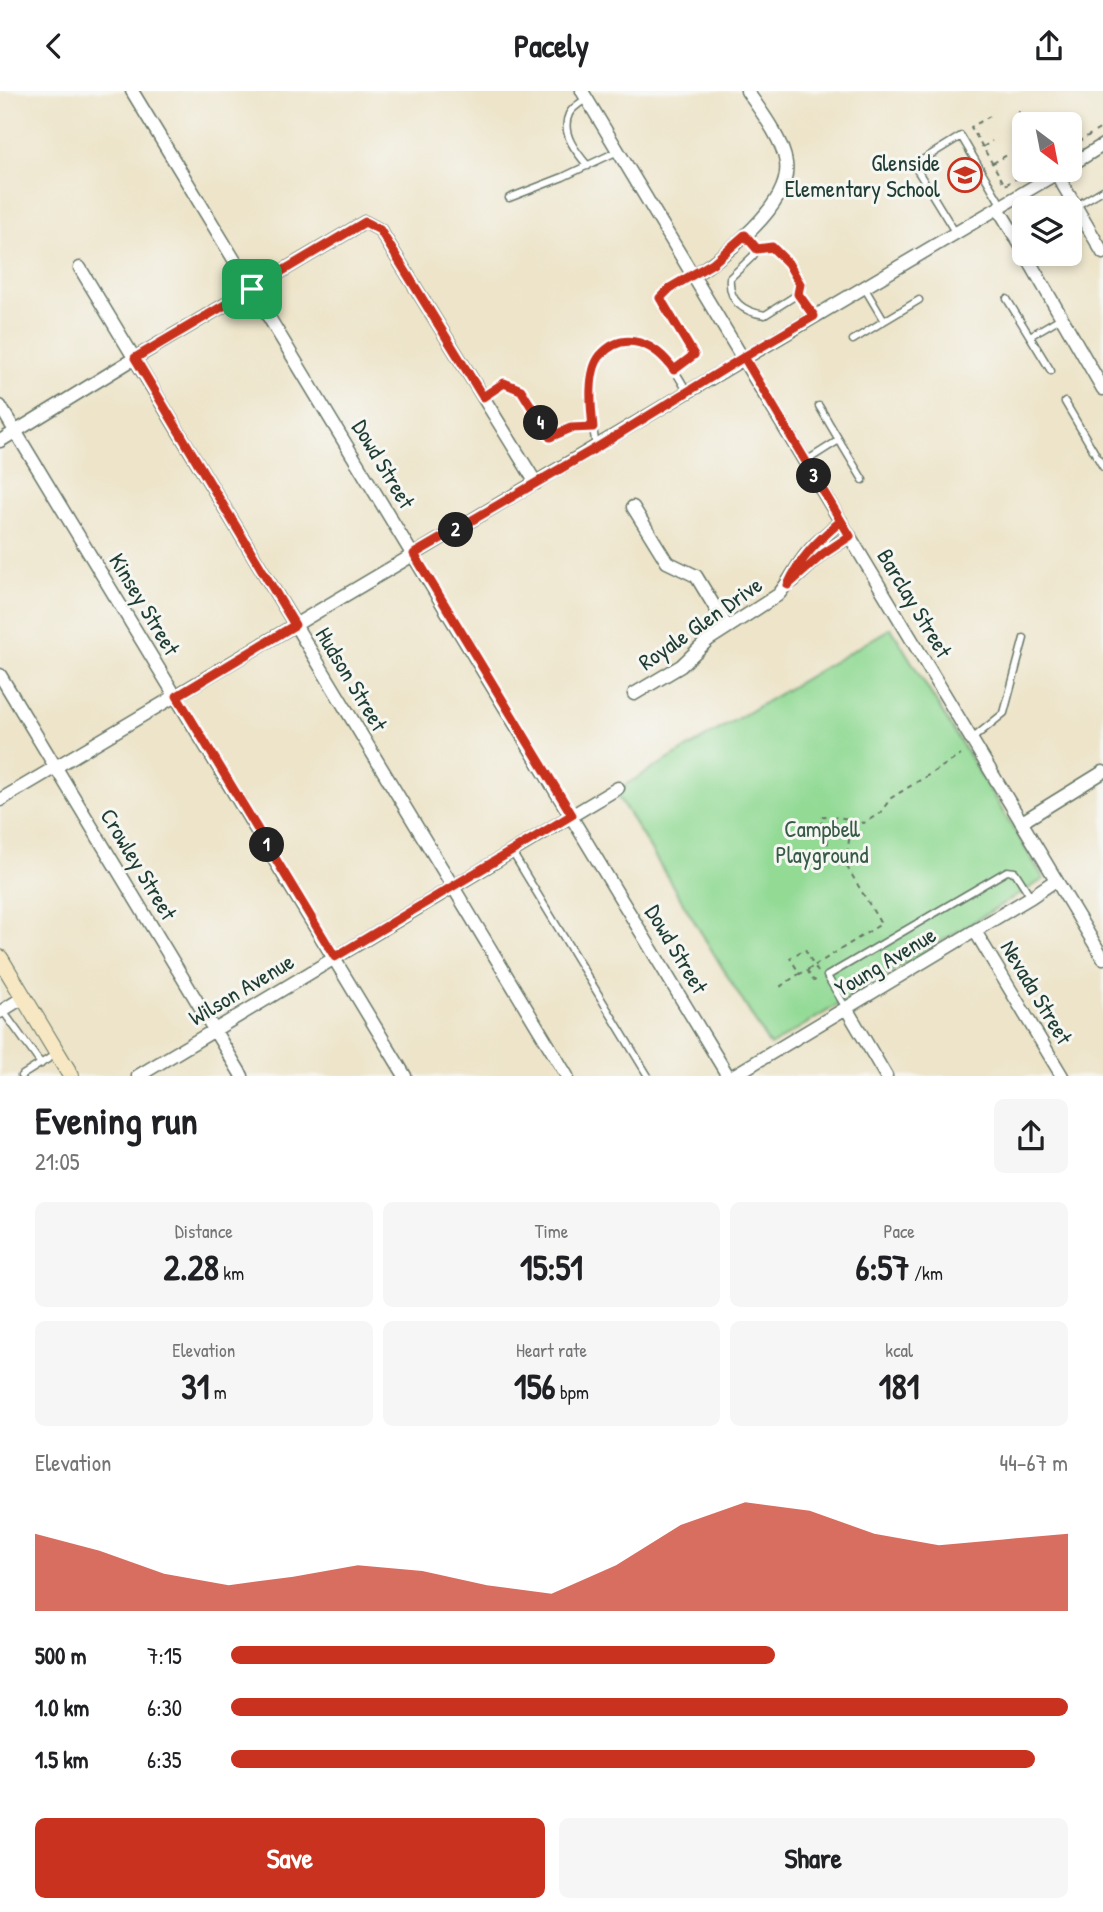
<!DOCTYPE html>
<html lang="en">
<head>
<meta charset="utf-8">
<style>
  :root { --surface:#fff; --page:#f6f6f6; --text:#202124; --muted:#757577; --accent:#c8321e }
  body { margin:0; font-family:"Patrick Hand",sans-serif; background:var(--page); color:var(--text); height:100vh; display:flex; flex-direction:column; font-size:26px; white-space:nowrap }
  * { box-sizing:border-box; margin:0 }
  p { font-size:23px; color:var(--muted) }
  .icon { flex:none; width:38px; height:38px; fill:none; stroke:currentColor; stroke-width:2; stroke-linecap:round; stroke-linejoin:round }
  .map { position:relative; height:985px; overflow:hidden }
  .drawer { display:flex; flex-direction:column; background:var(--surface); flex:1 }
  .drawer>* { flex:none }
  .needle { width:46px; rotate:148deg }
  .buttons { position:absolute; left:1012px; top:21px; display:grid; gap:14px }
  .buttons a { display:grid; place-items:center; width:70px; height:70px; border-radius:10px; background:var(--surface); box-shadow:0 4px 10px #0003; font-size:35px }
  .pin { position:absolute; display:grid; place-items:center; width:60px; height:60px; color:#fff; margin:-30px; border-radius:14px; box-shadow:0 4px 10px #0006 }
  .km { position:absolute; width:35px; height:35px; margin:-18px; border-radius:50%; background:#222; color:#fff; font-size:19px; line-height:35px; text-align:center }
  .round { display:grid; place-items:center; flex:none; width:74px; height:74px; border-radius:10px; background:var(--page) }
  .overview { display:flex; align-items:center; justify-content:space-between; height:119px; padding:0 35px }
  h1 { font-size:38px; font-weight:800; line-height:52px }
  .stats { display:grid; grid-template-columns:repeat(3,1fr); gap:10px; height:119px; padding:7px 35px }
  .stats div { display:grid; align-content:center; border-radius:10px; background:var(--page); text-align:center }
  .stats b { font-size:35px; font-weight:800 }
  .stats small { font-size:19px; font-weight:400 }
  .stats p { font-size:19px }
  .chart { height:196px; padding:14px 35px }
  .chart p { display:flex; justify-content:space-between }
  .chart svg { width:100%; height:126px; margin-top:7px; fill:var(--accent); opacity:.7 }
  .button { display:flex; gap:14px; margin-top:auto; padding:14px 35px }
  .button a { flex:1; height:80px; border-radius:10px; background:var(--accent); color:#fff; font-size:28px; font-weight:800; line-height:80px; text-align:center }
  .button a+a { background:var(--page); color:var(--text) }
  ul { padding:0 35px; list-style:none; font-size:23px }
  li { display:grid; grid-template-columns:112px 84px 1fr; align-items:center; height:52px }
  li i { height:18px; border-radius:9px; background:var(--accent) }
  header { display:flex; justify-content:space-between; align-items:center; height:91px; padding:0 35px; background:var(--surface); font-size:32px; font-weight:800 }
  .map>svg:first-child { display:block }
  .green { fill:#93da95; stroke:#598c64; stroke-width:2 }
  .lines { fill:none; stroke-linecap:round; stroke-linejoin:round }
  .service-casing { stroke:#677768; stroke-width:9 }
  .minor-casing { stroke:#677768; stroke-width:15 }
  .secondary-casing { stroke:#677768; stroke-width:18 }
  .path { stroke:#677768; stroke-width:2; stroke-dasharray:5 5; stroke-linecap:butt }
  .service { stroke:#fff; stroke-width:6 }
  .minor { stroke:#fff; stroke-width:12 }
  .secondary { stroke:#f7e8c3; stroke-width:16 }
  .route-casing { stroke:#fff; stroke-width:14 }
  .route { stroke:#c8321e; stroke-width:9 }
  .labels { text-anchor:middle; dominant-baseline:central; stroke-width:6; stroke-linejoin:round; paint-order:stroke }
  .poi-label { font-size:23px; fill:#1f3d34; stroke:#f6f6f2; text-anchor:end }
  .street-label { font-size:23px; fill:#1f3d34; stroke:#f6f6f2 }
  .park-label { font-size:23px; fill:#365c47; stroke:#f6f6f2 }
</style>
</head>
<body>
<header><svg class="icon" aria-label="back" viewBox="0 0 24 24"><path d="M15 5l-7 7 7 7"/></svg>Pacely<svg class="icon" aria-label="share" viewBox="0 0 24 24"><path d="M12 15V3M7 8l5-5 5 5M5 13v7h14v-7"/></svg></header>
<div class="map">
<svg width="1103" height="985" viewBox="0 0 1103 985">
  <rect width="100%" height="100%" fill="#f6f6f2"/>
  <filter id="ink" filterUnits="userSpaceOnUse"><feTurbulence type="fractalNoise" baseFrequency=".0143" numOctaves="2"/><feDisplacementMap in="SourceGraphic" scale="14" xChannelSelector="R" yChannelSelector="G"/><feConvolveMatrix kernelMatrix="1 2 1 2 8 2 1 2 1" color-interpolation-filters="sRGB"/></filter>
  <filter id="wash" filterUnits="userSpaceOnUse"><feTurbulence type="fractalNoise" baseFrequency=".00686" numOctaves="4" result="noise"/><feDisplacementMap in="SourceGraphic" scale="28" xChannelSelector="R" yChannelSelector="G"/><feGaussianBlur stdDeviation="1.57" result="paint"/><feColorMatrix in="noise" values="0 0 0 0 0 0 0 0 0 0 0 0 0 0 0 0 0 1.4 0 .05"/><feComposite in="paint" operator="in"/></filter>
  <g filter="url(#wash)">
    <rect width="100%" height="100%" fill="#ede4c9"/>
    <path class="green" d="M891,537L1044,788L770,955L615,700Z"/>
  </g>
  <g filter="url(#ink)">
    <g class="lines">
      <g class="service-casing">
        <path id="service" d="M586,8C580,12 572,17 569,23C560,42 577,62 588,75
          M509,107L563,86L618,60
          M1076,115L1103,99
          M955,141L914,74L961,45L1002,115
          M746,145L757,158L753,165L730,187C728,211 744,221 765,224L798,203L814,225
          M757,158L772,156L788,172L801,193L798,203
          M1007,208L1051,280
          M884,230L919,209
          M1030,245L1062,226
          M853,249L884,230L864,196
          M674,279L694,264L660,207L669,197L693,185
          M483,306L504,292L521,299L550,346L571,337L593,336
          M1065,311L1103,376
          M819,315L839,349
          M596,356C593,335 588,312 591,291C595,260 626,238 654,257C669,267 678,285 687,300
          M806,370L839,349L863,389
          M972,648L1004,622L1024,547
          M512,761L648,985
          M846,917L827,885L1007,780L1015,781L1031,806
          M3,920L41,973
          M21,985L56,963"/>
      </g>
      <g class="minor-casing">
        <path id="minor" d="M132,0L728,985
          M582,0L1103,867
          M1069,75L1103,54
          M1056,82L1103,162
          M998,117L1024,160
          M1025,163L1103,298
          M80,177L567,985
          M693,185C724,165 792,114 786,72C783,49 760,19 747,0
          M0,315L405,985
          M0,350L135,267L365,131L380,139L536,392
          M633,416L667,471L696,485L727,536
          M793,490L823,462L850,445
          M0,584L242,985
          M634,603L681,575L708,549L778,504C789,492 794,479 804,466C814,452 828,442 841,430
          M0,709L1062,79
          M1022,731L1103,681
          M975,840L1062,985
          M846,917L886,985
          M0,921L24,906
          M138,985L618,697
          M733,985L1031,806L1056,789"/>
      </g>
      <g class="secondary-casing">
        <path id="secondary" d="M0,867L71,985"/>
      </g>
      <path class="path" d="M1018,20L1026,33
        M990,25L971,36L1005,94L1031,79
        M983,56L992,50
        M1069,56L1103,36
        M1022,71L1024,74
        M993,72L1007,64
        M852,728L847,763L827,757L829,744L820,729L824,725L852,728L864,732L880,722L891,707L961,664
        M807,879L814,890L817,888
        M818,881L814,875L800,883L790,867L805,858L814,875L881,833L843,769L844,763
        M782,896L781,895L799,883"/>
      <use href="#service" class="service"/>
      <use href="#minor" class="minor"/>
      <use href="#secondary" class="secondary"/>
    </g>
  </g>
  <g class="lines" filter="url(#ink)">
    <g class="route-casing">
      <path id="route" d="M252,198L135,267L295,534L177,605L335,866L572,724L414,463L596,357L744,266L841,430C818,449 800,467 788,494L823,463L850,445L744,266L814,225L798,203L800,193L788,172L772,156L757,158L745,144L713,172L670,197L660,207L694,264L674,279C656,253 624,237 600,265C587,281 591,318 593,336L571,337L550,346L521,299L504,292L483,306L380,139L365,131L252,198"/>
    </g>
    <use href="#route" class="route"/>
  </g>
  <defs>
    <g id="school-ring" transform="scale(1.75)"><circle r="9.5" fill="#f6f6f2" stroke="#c8321e" stroke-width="1.5"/><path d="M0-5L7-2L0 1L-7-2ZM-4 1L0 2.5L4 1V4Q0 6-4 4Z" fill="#c8321e"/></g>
  </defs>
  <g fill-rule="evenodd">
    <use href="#school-ring" x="965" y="84"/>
  </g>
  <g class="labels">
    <g class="poi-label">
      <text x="940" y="71">Glenside<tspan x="940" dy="26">Elementary School</tspan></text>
    </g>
    <g class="street-label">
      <text transform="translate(384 373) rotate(59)">Dowd Street</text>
      <text transform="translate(915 512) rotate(59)">Barclay Street</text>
      <text transform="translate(145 513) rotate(59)">Kinsey Street</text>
      <text transform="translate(700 532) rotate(-35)">Royale Glen Drive</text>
      <text transform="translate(352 588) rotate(59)">Hudson Street</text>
      <text transform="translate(139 773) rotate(59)">Crowley Street</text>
      <text transform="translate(677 858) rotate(59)">Dowd Street</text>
      <text transform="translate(885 870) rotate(-31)">Young Avenue</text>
      <text transform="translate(241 898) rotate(-31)">Wilson Avenue</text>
      <text transform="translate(1037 901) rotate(59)">Nevada Street</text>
    </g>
    <g class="park-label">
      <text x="822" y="737">Campbell<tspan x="822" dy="26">Playground</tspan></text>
    </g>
  </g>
</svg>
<div class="buttons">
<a><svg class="needle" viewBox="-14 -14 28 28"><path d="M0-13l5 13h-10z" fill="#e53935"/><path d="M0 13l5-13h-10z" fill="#757577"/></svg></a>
<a><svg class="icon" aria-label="layers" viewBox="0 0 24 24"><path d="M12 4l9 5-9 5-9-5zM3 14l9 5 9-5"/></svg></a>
</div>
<div class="pin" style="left:252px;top:198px;background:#1e9e55"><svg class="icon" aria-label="arrive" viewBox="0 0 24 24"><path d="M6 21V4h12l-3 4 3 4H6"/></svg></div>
<b class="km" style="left:267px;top:754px">1</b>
<b class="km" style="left:456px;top:439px">2</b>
<b class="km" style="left:814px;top:385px">3</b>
<b class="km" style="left:541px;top:332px">4</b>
</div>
<section class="drawer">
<div class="overview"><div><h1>Evening run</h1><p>21:05</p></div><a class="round"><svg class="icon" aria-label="share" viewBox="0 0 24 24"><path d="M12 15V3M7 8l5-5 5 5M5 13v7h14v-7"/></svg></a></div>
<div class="stats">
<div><p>Distance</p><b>2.28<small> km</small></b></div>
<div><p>Time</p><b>15:51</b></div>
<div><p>Pace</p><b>6:57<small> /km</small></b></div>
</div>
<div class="stats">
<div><p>Elevation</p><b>31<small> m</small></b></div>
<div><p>Heart rate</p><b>156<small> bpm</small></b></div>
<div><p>kcal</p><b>181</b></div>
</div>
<div class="chart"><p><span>Elevation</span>44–67 m</p>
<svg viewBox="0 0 160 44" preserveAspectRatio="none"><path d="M0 44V17L10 23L20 31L30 35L40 32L50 28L60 30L70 35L80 38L90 28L100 14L110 6L120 9L130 17L140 21L150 19L160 17V44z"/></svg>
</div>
<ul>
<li><b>500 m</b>7:15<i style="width:65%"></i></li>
<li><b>1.0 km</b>6:30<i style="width:100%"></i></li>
<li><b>1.5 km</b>6:35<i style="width:96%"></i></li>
</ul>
<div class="button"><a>Save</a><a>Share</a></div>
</section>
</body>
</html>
